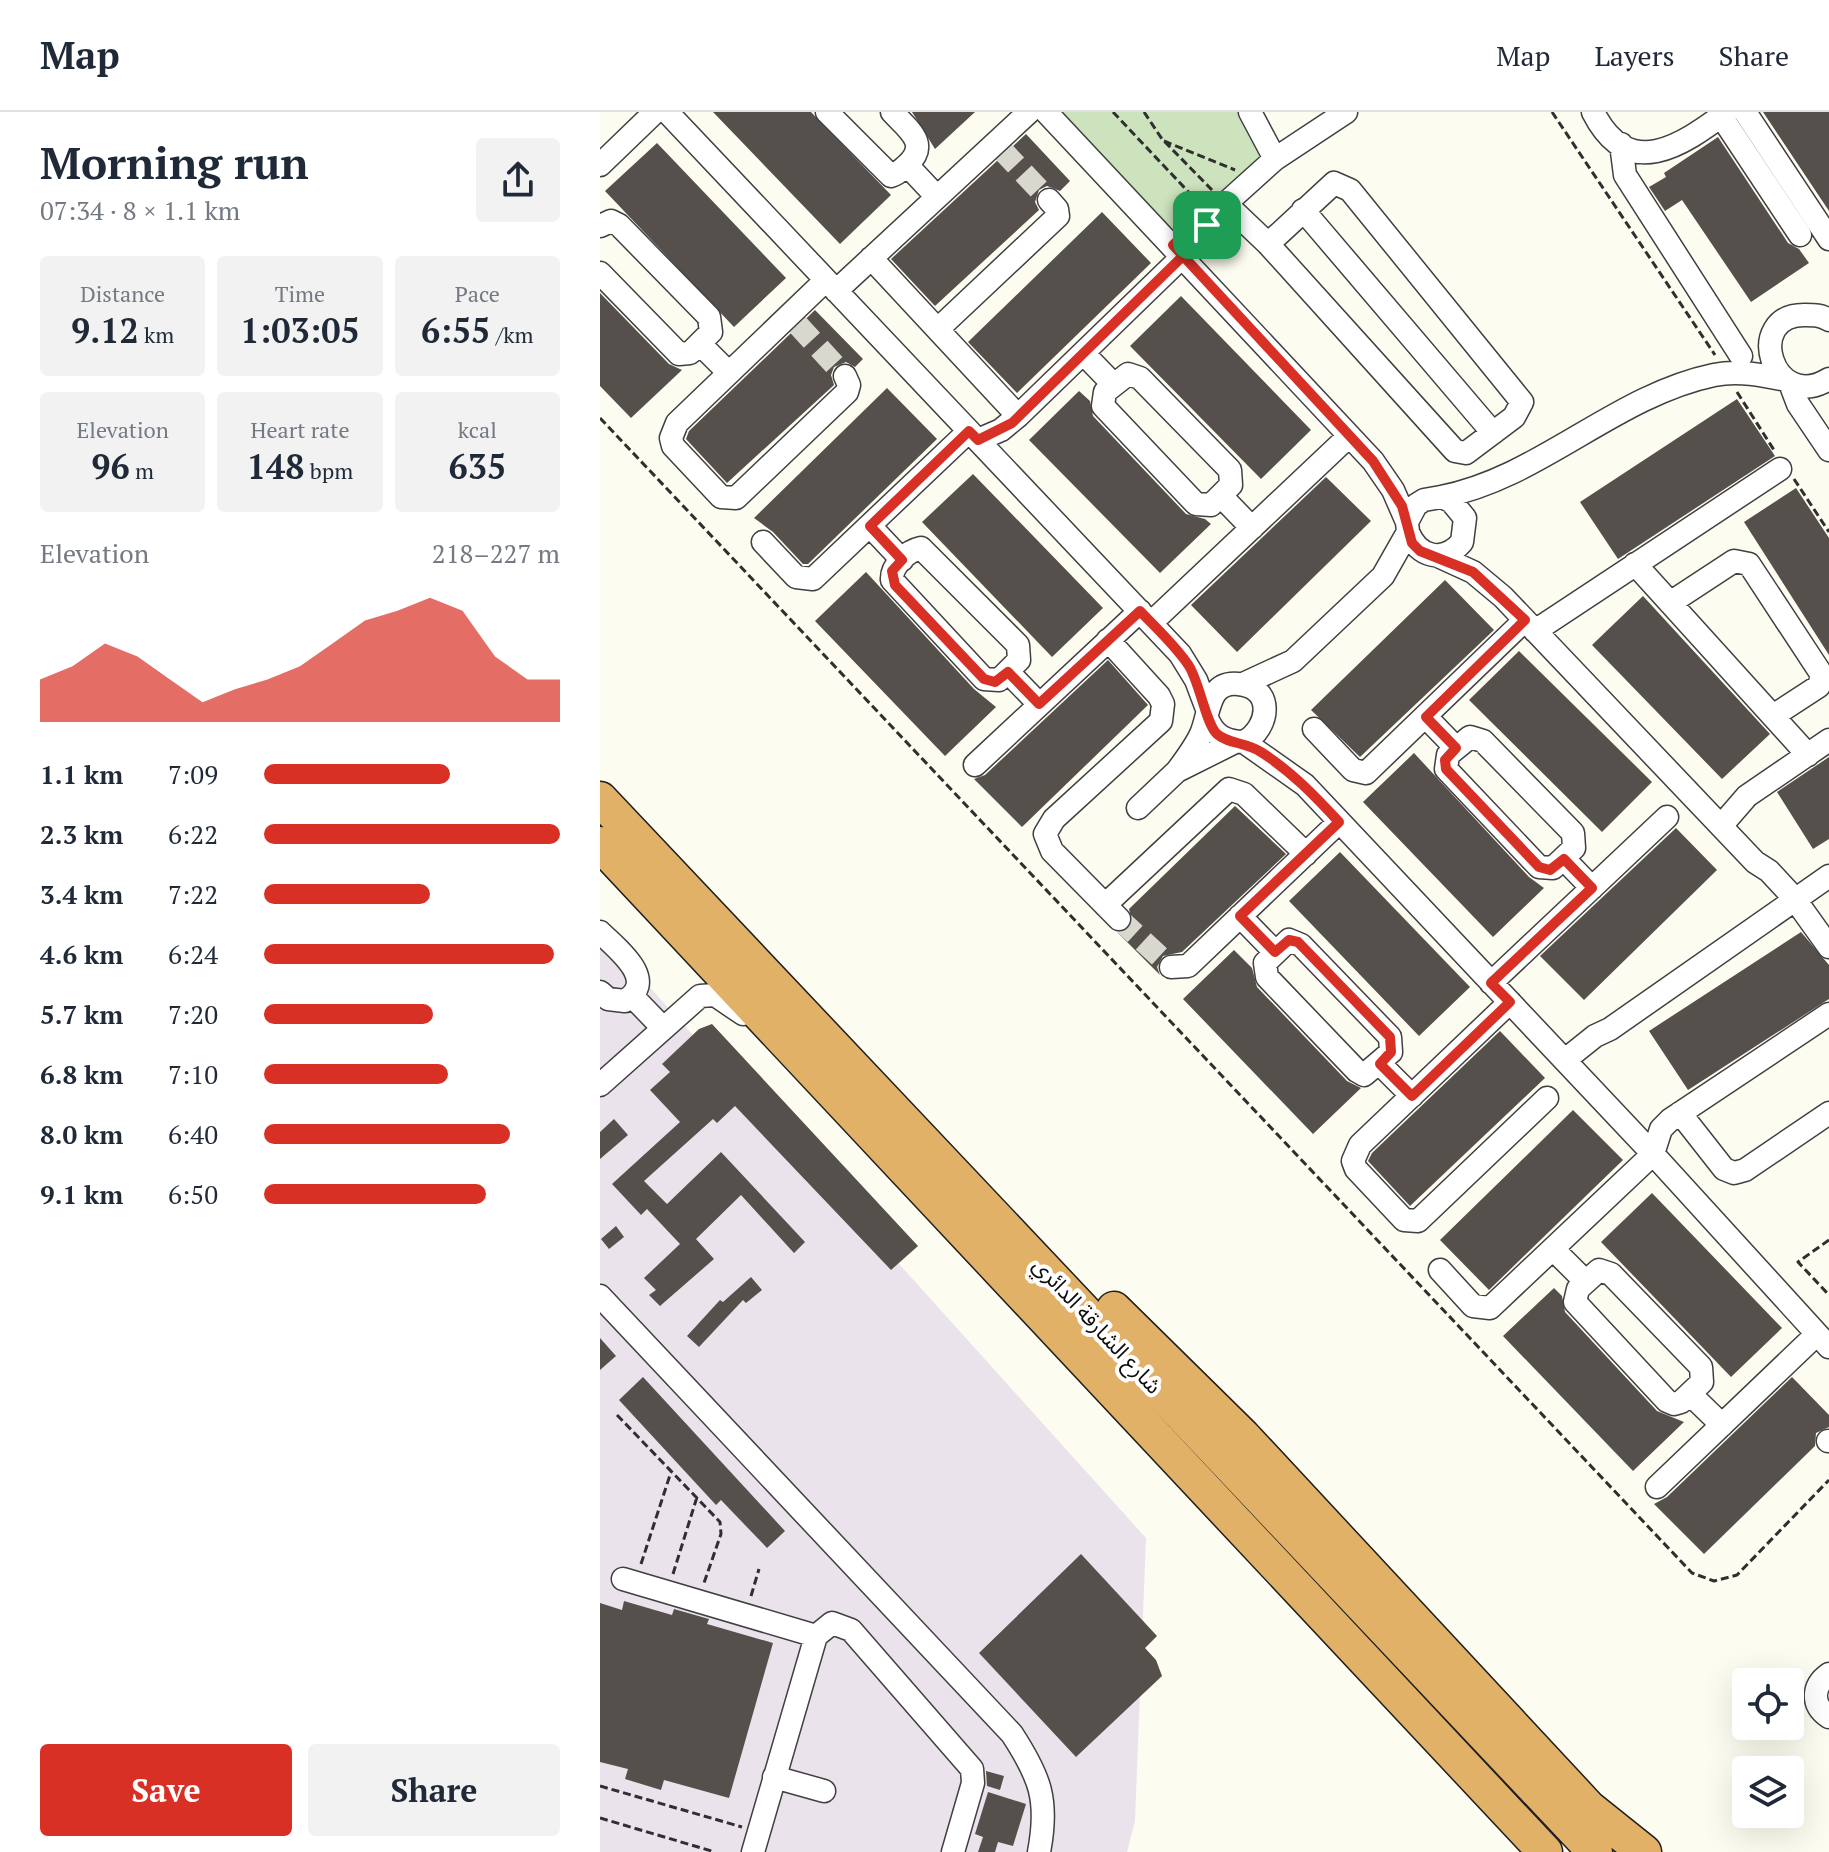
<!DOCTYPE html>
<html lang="en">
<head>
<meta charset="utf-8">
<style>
  :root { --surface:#fff; --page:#f2f2f3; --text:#1f2937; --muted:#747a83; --line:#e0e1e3; --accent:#d93025 }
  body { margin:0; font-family:"PT Serif","Noto Sans Arabic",serif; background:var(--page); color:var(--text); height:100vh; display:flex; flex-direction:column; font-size:30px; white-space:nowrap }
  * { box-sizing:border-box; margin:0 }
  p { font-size:26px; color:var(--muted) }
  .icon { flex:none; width:44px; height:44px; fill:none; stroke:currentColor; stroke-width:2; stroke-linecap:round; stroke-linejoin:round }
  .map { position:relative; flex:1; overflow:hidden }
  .sheet { display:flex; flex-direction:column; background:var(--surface); width:600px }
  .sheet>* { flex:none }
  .tools { position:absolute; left:1132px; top:1556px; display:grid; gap:16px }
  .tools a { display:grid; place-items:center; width:72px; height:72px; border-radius:8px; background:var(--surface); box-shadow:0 8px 32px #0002; font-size:40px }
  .pin { position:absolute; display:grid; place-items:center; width:68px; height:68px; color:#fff; margin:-34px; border-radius:16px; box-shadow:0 4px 12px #0006 }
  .round { display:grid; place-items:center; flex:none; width:84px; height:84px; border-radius:8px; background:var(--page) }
  .headline { display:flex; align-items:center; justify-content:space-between; height:136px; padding:0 40px }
  h1 { font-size:44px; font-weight:800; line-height:60px }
  .figures { display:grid; grid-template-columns:repeat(3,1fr); gap:12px; height:136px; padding:8px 40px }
  .figures div { display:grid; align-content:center; border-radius:8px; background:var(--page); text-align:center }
  .figures b { font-size:34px; font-weight:800 }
  .figures small { font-size:22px; font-weight:400 }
  .figures p { font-size:22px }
  .chart { height:224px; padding:16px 40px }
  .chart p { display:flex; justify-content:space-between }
  .chart svg { width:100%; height:144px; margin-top:8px; fill:var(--accent); opacity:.7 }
  .cta { display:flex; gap:16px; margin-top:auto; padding:16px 40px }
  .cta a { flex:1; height:92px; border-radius:8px; background:var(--accent); color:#fff; font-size:32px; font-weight:800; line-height:92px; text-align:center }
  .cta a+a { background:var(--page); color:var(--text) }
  ul { padding:0 40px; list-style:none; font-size:26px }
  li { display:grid; grid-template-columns:128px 96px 1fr; align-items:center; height:60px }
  li i { height:20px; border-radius:10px; background:var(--accent) }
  header { display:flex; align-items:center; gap:48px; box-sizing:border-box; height:112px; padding:0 40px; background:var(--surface); border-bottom:2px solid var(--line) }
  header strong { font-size:38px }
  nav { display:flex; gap:44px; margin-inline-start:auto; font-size:28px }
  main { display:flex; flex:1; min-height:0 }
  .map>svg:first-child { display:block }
  .industrial { fill:#ebe3eb }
  .green { fill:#cce3bd }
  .building { fill:#55504b }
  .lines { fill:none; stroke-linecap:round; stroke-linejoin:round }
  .minor-tunnel { stroke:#d9d8ce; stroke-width:22; stroke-dasharray:22 11; stroke-linecap:butt }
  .minor-casing { stroke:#404040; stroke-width:25 }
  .highway-casing { stroke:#1e1e1e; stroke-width:37 }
  .path { stroke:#2f2f2f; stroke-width:3; stroke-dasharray:8 4; stroke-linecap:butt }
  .minor { stroke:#fff; stroke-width:22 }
  .highway { stroke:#e2b168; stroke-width:34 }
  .route-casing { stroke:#fff; stroke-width:16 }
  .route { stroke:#d93025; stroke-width:10 }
  .labels { text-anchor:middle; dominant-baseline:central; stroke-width:8; stroke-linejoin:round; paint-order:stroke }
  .street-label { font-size:22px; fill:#0d0d0d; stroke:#fff }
</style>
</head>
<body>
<header>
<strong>Map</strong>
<nav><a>Map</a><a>Layers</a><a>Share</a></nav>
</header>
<main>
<section class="sheet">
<div class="headline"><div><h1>Morning run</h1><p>07:34 · 8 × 1.1 km</p></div><a class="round"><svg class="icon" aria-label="share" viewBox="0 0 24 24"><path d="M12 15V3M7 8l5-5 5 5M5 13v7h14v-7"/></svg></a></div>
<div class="figures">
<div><p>Distance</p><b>9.12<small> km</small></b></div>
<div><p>Time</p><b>1:03:05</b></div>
<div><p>Pace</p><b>6:55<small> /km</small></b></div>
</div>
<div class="figures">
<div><p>Elevation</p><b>96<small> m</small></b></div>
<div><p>Heart rate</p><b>148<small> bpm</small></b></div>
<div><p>kcal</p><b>635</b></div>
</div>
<div class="chart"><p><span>Elevation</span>218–227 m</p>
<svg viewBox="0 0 160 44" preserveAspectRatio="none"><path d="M0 44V31L10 27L20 20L30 24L40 31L50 38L60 34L70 31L80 27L90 20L100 13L110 10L120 6L130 10L140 24L150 31L160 31V44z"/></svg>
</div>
<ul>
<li><b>1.1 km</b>7:09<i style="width:63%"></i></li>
<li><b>2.3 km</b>6:22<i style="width:100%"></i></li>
<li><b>3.4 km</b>7:22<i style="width:56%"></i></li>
<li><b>4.6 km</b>6:24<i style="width:98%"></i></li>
<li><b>5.7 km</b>7:20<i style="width:57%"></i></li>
<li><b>6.8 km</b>7:10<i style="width:62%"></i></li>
<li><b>8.0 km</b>6:40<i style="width:83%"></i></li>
<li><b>9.1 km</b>6:50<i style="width:75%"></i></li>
</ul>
<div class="cta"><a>Save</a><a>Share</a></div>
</section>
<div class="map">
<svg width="1229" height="1740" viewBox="0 0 1229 1740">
  <rect width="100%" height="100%" fill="#fdfcf0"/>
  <path class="industrial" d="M0,820L546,1426L535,1709L527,1740H0Z"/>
  <path class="green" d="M451,0H641L675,47L573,133Z"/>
  <path class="building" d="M113,0H211L291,83L240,132Z
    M312,0H375L335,37Z
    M1163,0H1229V99Z
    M426,22L470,69L460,79L447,74L439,78L435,90L439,98L335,194L291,147Z
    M1118,25L1188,131L1199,137L1209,151L1151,190L1082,88L1065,99L1049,75L1066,65L1064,61Z
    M57,31L186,166L134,215L5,79Z
    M502,100L551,151L417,281L368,230Z
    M0,181L69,252L82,258L31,306L0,274Z
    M581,184L711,318L661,367L530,234Z
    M215,198L263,247L255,255L246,250L234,255L231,263L234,273L127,371L86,327L89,319Z
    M287,276L337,327L208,452H203L173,420L154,406Z
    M479,279L490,289L493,304L586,402L605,407L611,412L560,461L429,328Z
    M1137,287L1175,344L1018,447L980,390Z
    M373,362L503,496L452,545L322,410Z
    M726,365L771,409L637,540L591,493Z
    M1196,376L1229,426V543L1144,410Z
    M266,460L374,577L396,595L345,644L215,509Z
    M845,468L894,518L760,645L711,598Z
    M1043,484L1170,622L1122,667L992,533Z
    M919,539L1052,670L1002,720L869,588Z
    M508,548L548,593L422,715L374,667L385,663Z
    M814,641L929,765L944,776L893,825L763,690Z
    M1229,645V727L1213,737L1177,680Z
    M635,694L686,742L582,840L563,844L557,855L560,863L518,821L528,817L532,811L529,797Z
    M1076,716L1117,758L984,888L940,844Z
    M740,740L870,875L819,924L689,789Z
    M1201,820L1229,853V887L1088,978L1049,919Z
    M634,838L652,856L657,875L747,969L761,976L713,1022L583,887Z
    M112,912L318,1134L291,1158L135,994L117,1011L113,1007L44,1069L67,1092L121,1040L205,1130L194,1141L141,1083L96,1127L114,1147L60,1194L49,1183L56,1178L44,1166L80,1132L47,1097L41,1103L12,1072L80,1010L50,978L70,960L62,952L99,917Z
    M900,919L945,966L810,1094L768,1049L772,1041Z
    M973,998L1023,1048L889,1178L840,1128Z
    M14,1007L28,1023L0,1047V1020Z
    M1052,1081L1182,1216L1131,1265L1001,1130Z
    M16,1114L24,1125L9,1137L1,1127Z
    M151,1165L162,1178L146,1191L143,1188L99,1235L87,1224L120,1188L123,1190Z
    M954,1176L962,1184L965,1200L1057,1299L1084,1310L1033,1359L903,1224Z
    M0,1226L16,1244L0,1258Z
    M43,1265L185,1419L167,1436L121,1388L116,1393L19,1288Z
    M1192,1265L1229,1303V1315L1216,1321L1215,1334L1104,1442L1054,1392L1067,1385Z
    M481,1442L557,1524L545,1536L556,1548L562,1564L476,1645L379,1541Z
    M24,1489L72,1503L74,1497L109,1507L107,1512L173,1531L129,1686L64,1668L61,1678L25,1667L28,1657L0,1650V1491L22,1498Z
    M386,1659L404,1664L400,1678L387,1674Z
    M388,1680L426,1692L413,1734L398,1730L395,1740H378L383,1725L375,1722Z"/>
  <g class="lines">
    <path class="minor-tunnel" d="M401,37L449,88
      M197,212L245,264
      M519,807L571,855"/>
    <g class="minor-casing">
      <path id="minor" d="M67,0L580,542L596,568L607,597
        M227,0L291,64C298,62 301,58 307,53C330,32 309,18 292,0
        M446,0L773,349L793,378L807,410
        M650,0L675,47
        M993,0C1029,71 1082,33 1127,0
        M1145,0L1229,127
        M1121,4L1200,123
        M1021,32L1025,63L1141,244
        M0,53L55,0
        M307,53L337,85
        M625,91L668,132L855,339L866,341L914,305L922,290L750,78L734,71L668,132
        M703,98L893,321
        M614,102L675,47L746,0
        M0,114L11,109L19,113L109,205L111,220L90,241L79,242L0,161
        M271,146L418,304
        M226,168L77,311L71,326L73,334L121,385L136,386L247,280L249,273L245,264
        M236,179L429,0
        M1229,208C1221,203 1215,203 1205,203C1143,202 1172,302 1229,267
        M338,217L458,104L457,97L449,88
        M100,232L129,261
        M483,241L513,272
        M528,262L540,266L630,358L631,373L611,393L596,392L503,294L505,280Z
        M1190,271L1198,292L1229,338
        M378,328L401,318L418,304L583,144L603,121L611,104
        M621,384L652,416
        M841,385C940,366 1014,284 1114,263C1138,258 1163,263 1186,268
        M270,414L302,448
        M163,430L196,465L213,467L369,319
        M321,436L418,533L419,548L399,568L384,567L292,468C291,454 307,439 321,436Z
        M838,444L873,460L903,485L1155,750L1169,759L1194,786L1229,835
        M1035,452L1208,643
        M1070,491L1134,449L1149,452L1222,563L1219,574L1173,604
        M551,511L749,324
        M935,519L1180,357
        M508,528L559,584L563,592L561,609L454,707L445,722L452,739L519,807
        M408,560L439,592
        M643,572L693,549L783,464L808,420L807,410L816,393L824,388L841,385L851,389L865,406L862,430C843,452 818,445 808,420
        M826,605L856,636
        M714,617L753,658L766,661L925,508
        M870,625L883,629L973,721L974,736L953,756L939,755L846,657L848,643Z
        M644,630L705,673L1053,1042L1229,1235
        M375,653L540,499
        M577,659C586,647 595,635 601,622C610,602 607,569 638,572C675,575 670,616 644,630C626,630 614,624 607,606
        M538,696L577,659L635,630
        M1121,714L1147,684L1229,628
        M964,747L992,776
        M505,793L629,677L644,682L706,742
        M640,804L675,840
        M0,820C17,837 59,868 25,889L8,887L0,880
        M689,828L701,833L790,925L791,940L764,963L757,959L667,865L665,851Z
        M571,855L588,854L739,710
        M891,871L1067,705
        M32,884L63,916
        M910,890L760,1033L753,1049L756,1057L804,1108L818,1109L947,986
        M965,948L995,924L1010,917L1229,764
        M780,952L812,984
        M0,973L100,884L115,883L143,902
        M1080,1001L1124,1057L1134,1061L1145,1058L1229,1001
        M953,1137L985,1169
        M840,1158L873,1194L890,1196L1053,1042L1061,1017L1070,1008L1229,902
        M999,1158L1011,1162L1101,1255L1102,1270L1081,1290L1074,1292L1067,1289L975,1190L978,1177Z
        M0,1184L412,1622C440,1665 449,1688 439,1740
        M1090,1282L1122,1313
        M1228,1329H1229
        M1057,1375L1217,1222
        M23,1467L216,1524
        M1229,1562C1212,1574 1211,1593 1229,1605
        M174,1665L224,1679
        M153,1740L216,1524L232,1511L251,1518L372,1657L373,1671L353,1740"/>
    </g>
    <g class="highway-casing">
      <path id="highway" d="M0,687L995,1740
        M0,732L945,1740
        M514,1197L643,1324L989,1696L1044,1740"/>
    </g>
    <path class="path" d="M513,0L598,90
      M544,0L562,27L612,78
      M952,0L1115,243
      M564,29L635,58
      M1137,280L1174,338
      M0,306L1092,1461L1114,1469L1137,1463L1229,1368
      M1194,367L1229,420
      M1229,1128L1198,1150L1229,1183
      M17,1303L120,1410L121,1422L104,1471
      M41,1452L71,1360
      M73,1462L97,1385
      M151,1484L159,1457
      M0,1674L142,1715
      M0,1706L115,1740"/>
    <use href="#minor" class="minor"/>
    <use href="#highway" class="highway"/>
  </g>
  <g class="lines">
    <g class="route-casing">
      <path id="route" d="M607,113L583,144L412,311L378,328L369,319L270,414L302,448L292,459L295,473L384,567L395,570L408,560L439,592L540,499C556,516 576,534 589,554C600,572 606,612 617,622C628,632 646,630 661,640C691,659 715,684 739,710L640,804L675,840L689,828L698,830L790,925L791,940L780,952L812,984L910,890L891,871L992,776L964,747L950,758L939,755L846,657L845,648L856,636L826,605L925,508L873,460L820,439L812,431L802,394L773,349L573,133L595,112L611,104L607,113"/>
    </g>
    <use href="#route" class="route"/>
  </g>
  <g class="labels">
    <g class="street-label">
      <text transform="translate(498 1213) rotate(47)">شارع الشارقة الدائري</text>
    </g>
  </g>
</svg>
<div class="tools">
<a><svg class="icon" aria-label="locate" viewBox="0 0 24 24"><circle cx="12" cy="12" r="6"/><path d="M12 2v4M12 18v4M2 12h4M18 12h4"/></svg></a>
<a><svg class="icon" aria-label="layers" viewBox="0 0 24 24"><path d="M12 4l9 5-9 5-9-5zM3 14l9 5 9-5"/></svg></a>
</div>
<div class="pin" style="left:607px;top:113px;background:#1e9e55"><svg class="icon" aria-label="arrive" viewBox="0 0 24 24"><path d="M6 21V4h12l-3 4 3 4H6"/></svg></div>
</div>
</main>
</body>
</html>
